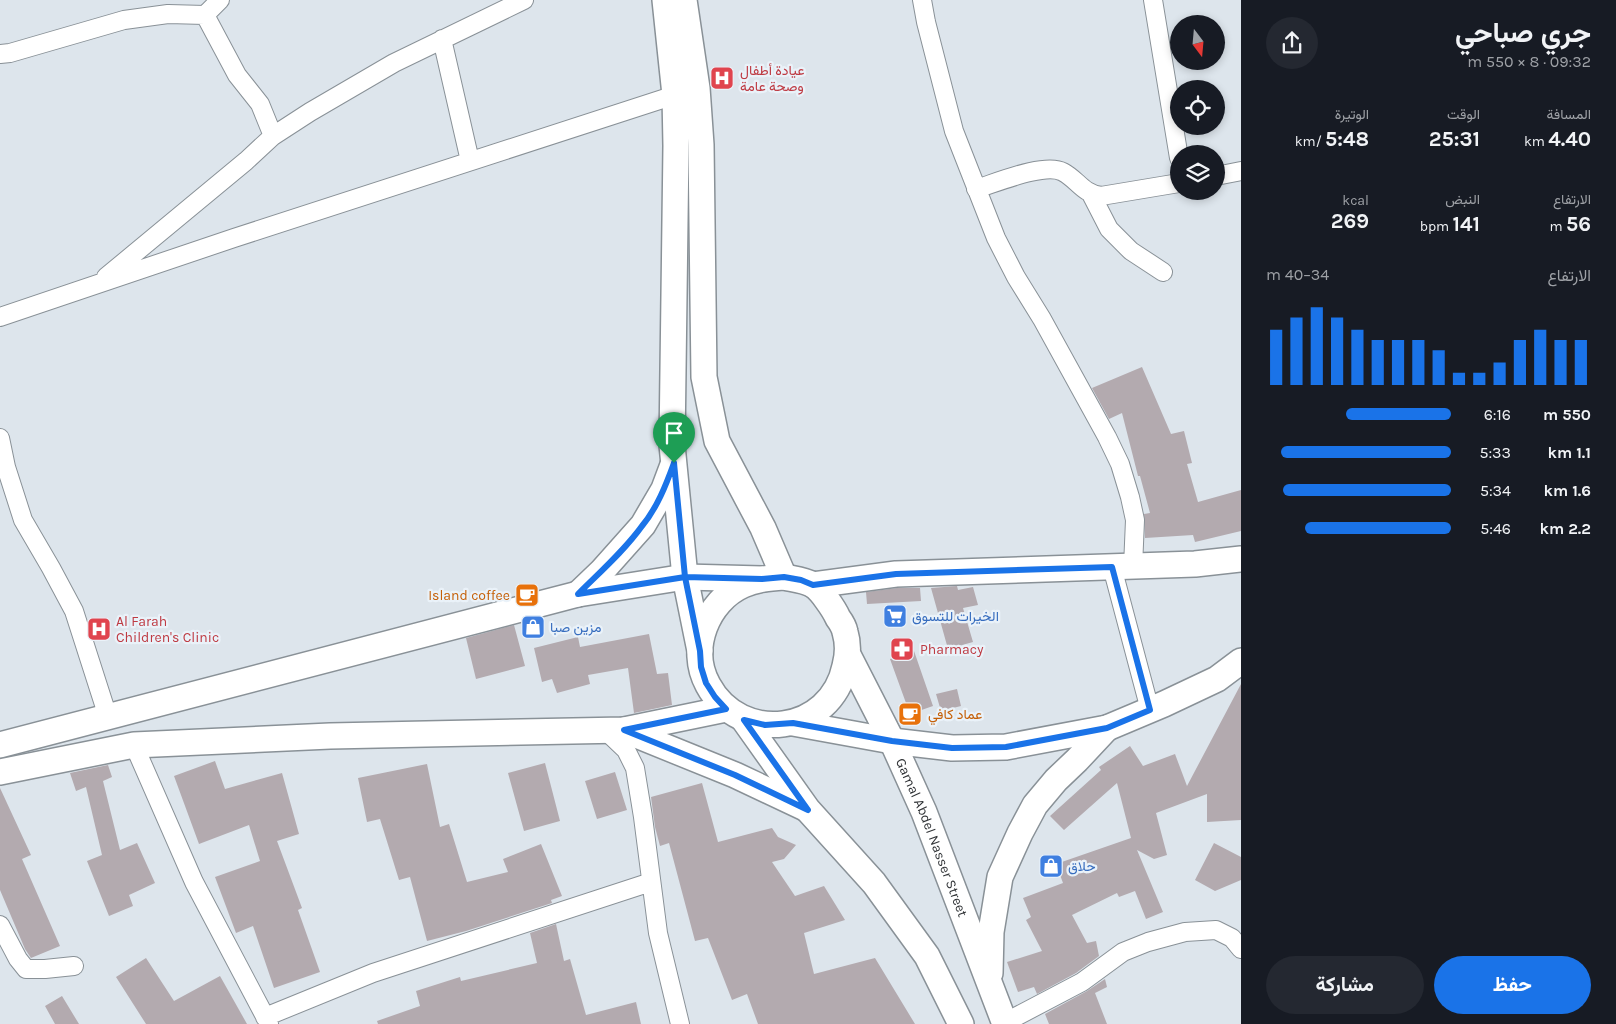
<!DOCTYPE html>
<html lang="ar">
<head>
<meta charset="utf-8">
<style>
  :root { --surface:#171b24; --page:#242831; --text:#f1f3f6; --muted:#9ea1a6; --accent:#1a73e8 }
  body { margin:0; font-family:Karla,Vazirmatn,sans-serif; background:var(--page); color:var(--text); direction:rtl; height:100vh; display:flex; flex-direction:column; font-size:19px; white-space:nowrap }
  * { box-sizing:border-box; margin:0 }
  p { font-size:16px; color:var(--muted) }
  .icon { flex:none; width:28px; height:28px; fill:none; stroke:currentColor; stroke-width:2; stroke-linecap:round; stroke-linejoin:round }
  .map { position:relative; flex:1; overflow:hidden; direction:ltr }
  .side { display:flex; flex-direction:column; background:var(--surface); width:375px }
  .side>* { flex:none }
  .needle { width:32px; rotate:164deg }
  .buttons { position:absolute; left:1170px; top:15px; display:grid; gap:10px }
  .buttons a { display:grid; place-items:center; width:55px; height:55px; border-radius:50%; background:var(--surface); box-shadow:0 2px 8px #0003; font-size:25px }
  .pin { position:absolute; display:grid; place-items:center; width:42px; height:42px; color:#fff; margin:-51px -21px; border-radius:50% 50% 50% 0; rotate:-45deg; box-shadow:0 0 5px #0007 }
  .pin .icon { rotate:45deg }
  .round { display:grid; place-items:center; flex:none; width:52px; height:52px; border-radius:26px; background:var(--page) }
  .summary { display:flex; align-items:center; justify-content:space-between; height:85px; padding:0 25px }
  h1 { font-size:28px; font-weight:700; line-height:38px }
  .stats { display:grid; grid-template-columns:repeat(3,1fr); gap:8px; height:85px; padding:5px 25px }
  .stats div { display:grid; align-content:center }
  .stats b { font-size:21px; font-weight:700 }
  .stats small { font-size:14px; font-weight:400 }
  .stats p { font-size:14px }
  .chart { height:140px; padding:10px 25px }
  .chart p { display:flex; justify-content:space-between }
  .chart svg { width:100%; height:90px; margin-top:5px; stroke:var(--accent); stroke-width:6 }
  .action { display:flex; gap:10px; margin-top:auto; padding:10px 25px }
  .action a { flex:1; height:58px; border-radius:30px; background:var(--accent); color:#fff; font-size:20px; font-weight:700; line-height:58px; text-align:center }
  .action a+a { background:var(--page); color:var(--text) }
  ul { padding:0 25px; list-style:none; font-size:16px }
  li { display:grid; grid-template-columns:80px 60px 1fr; align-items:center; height:38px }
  li i { height:12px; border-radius:6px; background:var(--accent) }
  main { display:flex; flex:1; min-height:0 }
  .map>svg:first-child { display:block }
  .building { fill:#b3aaaf }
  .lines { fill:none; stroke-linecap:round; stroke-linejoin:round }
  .street-casing { stroke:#899197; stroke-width:20 }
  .secondary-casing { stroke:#899197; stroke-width:28 }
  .street { stroke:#fff; stroke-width:18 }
  .secondary { stroke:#fff; stroke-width:25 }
  .route-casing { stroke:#fff; stroke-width:10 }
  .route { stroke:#1a73e8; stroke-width:6 }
  .labels { text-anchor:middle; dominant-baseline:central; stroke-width:4.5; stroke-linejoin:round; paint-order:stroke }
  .health-label { font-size:14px; fill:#be3a42; stroke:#eaf2f9; text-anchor:start }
  .food-label { font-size:14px; fill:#c56008; stroke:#eaf2f9; text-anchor:end }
  .shop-label { font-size:14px; fill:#366cbe; stroke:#eaf2f9; text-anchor:start }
  .street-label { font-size:14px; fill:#313437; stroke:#eaf2f9 }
</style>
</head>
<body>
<main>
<section class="side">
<div class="summary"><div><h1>جري صباحي</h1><p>09:32 · 8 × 550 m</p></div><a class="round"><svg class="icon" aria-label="share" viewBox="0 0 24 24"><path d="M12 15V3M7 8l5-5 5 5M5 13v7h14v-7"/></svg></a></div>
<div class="stats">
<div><p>المسافة</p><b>4.40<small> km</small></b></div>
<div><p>الوقت</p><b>25:31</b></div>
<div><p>الوتيرة</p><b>5:48<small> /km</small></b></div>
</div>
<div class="stats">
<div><p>الارتفاع</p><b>56<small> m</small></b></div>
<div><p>النبض</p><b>141<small> bpm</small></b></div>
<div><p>kcal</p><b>269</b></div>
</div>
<div class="chart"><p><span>الارتفاع</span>34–40 m</p>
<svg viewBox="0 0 160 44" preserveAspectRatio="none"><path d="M5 44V17M15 44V11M25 44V6M35 44V11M45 44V17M55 44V22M65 44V22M75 44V22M85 44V27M95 44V38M105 44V38M115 44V33M125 44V22M135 44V17M145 44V22M155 44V22"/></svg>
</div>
<ul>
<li><b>550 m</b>6:16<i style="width:57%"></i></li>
<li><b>1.1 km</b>5:33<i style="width:92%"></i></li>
<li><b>1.6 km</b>5:34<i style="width:91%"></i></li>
<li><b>2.2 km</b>5:46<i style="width:79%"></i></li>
</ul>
<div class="action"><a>حفظ</a><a>مشاركة</a></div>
</section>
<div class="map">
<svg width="1241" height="1024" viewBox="0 0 1241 1024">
  <rect width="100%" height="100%" fill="#dde5ec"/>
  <path class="building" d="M1142,367L1171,434L1184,431L1192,463L1187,464L1198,502L1241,490V531L1195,542L1193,535L1145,538L1144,514L1150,513L1140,476H1138L1122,413L1109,419L1092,388Z
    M957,586L958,590L973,587L978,605L963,608L973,642L948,649L931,588Z
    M897,588H920L921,601L867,604L866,592Z
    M514,625L525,666L476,679L466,638Z
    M649,634L657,674L668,673L672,705L634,713L628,668L588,675L590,684L557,693L552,679L542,682L534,648L578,637L580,647Z
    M914,651L933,706L910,714L890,659Z
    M1241,684V820L1207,822V794L1156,813L1167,855L1154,859L1137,850L1163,912L1146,919L1135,891L1119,897L1117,893L1072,915L1087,943L1096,941L1099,956L1076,973L1037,994L1034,987L1018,992L1007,962L1042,951L1026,920L1031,917L1023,898L1063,883L1056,864L1131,838L1117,783L1064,830L1050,816L1101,770L1099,767L1130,746L1143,766L1175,754L1187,786Z
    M957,689L961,706L941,711L936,694Z
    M215,761L225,789L282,773L299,834L277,841L302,908L298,910L320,972L274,988L253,926L236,933L215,877L260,861L249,825L199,844L174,776Z
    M545,763L560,821L524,831L508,773Z
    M427,764L440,827L449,824L467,882L508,872L503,859L541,844L562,896L551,900L552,903L466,931L427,941L410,877L399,880L380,819L367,822L358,778Z
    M108,765L112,777L103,781L120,850L137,843L155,883L129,895L133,906L109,916L87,861L102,855L86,787L76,791L70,773Z
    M615,772L627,810L597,819L585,781Z
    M702,783L718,842L772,828L778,837L796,845L784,859L772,862L795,896L824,886L845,920L804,933L814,974L875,958L915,1024H758L747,994L732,1000L708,938L695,941L669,843L660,846L655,827L651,797Z
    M0,788L31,855L22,859L60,946L31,958L25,949L0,890Z
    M1214,843L1241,857V880L1215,891L1195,880Z
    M556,924L564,961L570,959L586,1015L636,1002L641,1024H378L377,1021L420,1006L416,991L460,977L461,981L537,963L530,933Z
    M146,958L174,1001L220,976L247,1024H146L116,977Z
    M1105,979L1107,987L1095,993L1107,1024H1049L1045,1014L1087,991Z
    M62,996L79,1024H55L45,1006Z"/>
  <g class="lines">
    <g class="street-casing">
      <path id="street" d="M922,0L926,22L954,131L996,238L1016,277L1042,319L1107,437L1120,464L1130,497L1135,520L1133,567
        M1153,0L1179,158
        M205,15L237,75L260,104L273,136
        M442,39L470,161
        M0,54L10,53L124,20L168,14L205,15L220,0
        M1216,176L1241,171
        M976,189C996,183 1045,162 1063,172C1078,180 1082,193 1101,196L1179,183
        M1091,194L1109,229L1131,251L1163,272
        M106,277L246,161L273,136L310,112L394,63L524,0
        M0,317L234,238L675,95
        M0,438L6,467L23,520L51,568L74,611L108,717
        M1112,567L1150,710
        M604,729L626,750L635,768L643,817L658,933L680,1024
        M134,745L194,882L269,1024
        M0,925L18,959L26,969H45L74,966
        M265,1017L373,973L651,882
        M1004,1023L1082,982L1123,952L1148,942L1185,932L1216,930L1232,938L1241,949"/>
    </g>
    <g class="secondary-casing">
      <g id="secondary">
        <path d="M665,0L675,95L676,146L672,445L685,577L700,651"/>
        <path d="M684,0L697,88L701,145L704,377L717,441L763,528L784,577"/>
        <path d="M784,577C793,579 805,580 813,585C821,590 834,609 838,618C841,622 844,627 845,632C848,642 848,655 845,666C831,734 741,746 708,685C688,649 707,601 743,585C756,579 770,578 784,577Z"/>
        <path d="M813,585L896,574L1195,564L1241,559"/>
        <path d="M578,594L602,571L643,525L664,489L673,465"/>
        <path id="s1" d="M848,655L892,741L924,812L1005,1024"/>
        <path d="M744,720L808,810L874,883L927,956L961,1024"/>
        <path d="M793,723L892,741L952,748L1006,747L1107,728L1164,704L1217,679L1241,661"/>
        <path d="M624,730L735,775L805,808"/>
        <path d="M0,745L578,594L685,577L762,579"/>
        <path d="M0,772L134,745L330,736L624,730L726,709"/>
        <path d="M990,973L991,932L1000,877L1020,833L1035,805L1056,780L1077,760L1107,728"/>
      </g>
    </g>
    <use href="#street" class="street"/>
    <use href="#secondary" class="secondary"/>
  </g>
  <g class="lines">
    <g class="route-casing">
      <path id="route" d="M674,463L685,577L700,651L701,667L706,683L715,697L726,709L624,730L735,775L808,810L744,720L765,725L793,723L892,741L952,748L1006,747L1107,728L1150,710L1112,567L896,574L813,585L801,580L784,577L762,579L685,577L578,594C600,572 624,551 642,526C657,508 666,485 674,463"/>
    </g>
    <use href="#route" class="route"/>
  </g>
  <defs>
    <g id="hospital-square" transform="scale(1.25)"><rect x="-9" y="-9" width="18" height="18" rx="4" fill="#e0444e" stroke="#eaf2f9"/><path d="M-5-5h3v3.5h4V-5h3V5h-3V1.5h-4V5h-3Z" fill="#fff"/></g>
    <g id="cafe-square" transform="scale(1.25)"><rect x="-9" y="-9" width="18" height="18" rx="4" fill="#e8710a" stroke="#eaf2f9"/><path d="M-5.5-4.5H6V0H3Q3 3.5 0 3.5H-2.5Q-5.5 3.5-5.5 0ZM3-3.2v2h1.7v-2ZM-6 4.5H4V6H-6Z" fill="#fff"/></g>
    <g id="supermarket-square" transform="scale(1.25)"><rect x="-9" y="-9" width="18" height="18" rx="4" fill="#3f7fe0" stroke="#eaf2f9"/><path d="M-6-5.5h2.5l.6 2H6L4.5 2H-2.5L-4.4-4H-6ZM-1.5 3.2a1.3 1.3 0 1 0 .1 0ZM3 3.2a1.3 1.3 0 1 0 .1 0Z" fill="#fff"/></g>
    <g id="shop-square" transform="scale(1.25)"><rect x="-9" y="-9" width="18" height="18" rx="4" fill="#3f7fe0" stroke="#eaf2f9"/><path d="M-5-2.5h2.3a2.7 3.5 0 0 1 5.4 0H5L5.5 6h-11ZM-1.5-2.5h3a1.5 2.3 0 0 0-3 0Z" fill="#fff"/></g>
    <g id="pharmacy-square" transform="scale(1.25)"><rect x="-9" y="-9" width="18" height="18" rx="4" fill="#e0444e" stroke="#eaf2f9"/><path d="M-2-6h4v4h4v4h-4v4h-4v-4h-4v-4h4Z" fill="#fff"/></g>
  </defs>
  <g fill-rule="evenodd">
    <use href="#hospital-square" x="722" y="78"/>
    <use href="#cafe-square" x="527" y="595"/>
    <use href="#supermarket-square" x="895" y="616"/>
    <use href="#shop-square" x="533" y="627"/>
    <use href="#hospital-square" x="99" y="629"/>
    <use href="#pharmacy-square" x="902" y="649"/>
    <use href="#cafe-square" x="910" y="714"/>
    <use href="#shop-square" x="1051" y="866"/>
  </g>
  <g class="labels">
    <g class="health-label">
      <text x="740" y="70">عيادة أطفال<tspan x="740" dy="16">وصحة عامة</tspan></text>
      <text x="116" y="621">Al Farah<tspan x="116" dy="16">Children's Clinic</tspan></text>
      <text x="920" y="649">Pharmacy</text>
    </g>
    <g class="food-label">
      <text x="510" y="595">Island coffee</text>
      <text x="928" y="714" text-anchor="start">عماد كافي</text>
    </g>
    <g class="shop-label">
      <text x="912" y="616">الخيرات للتسوق</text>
      <text x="550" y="627">مزين صبا</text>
      <text x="1068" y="866">حلاق</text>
    </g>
    <g class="street-label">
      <text stroke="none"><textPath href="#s1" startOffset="201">Gamal Abdel Nasser Street</textPath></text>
    </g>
  </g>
</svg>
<div class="buttons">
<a><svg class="needle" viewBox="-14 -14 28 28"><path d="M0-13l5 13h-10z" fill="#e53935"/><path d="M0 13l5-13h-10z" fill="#9ea1a6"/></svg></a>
<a><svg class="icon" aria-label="locate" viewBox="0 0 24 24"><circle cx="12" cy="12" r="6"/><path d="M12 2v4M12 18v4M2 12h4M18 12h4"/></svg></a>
<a><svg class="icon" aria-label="layers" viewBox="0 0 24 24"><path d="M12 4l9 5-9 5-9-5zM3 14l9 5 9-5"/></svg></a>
</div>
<div class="pin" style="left:674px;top:463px;background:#1e9e55"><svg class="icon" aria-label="arrive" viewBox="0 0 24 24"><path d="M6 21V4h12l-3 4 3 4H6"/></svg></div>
</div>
</main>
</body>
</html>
